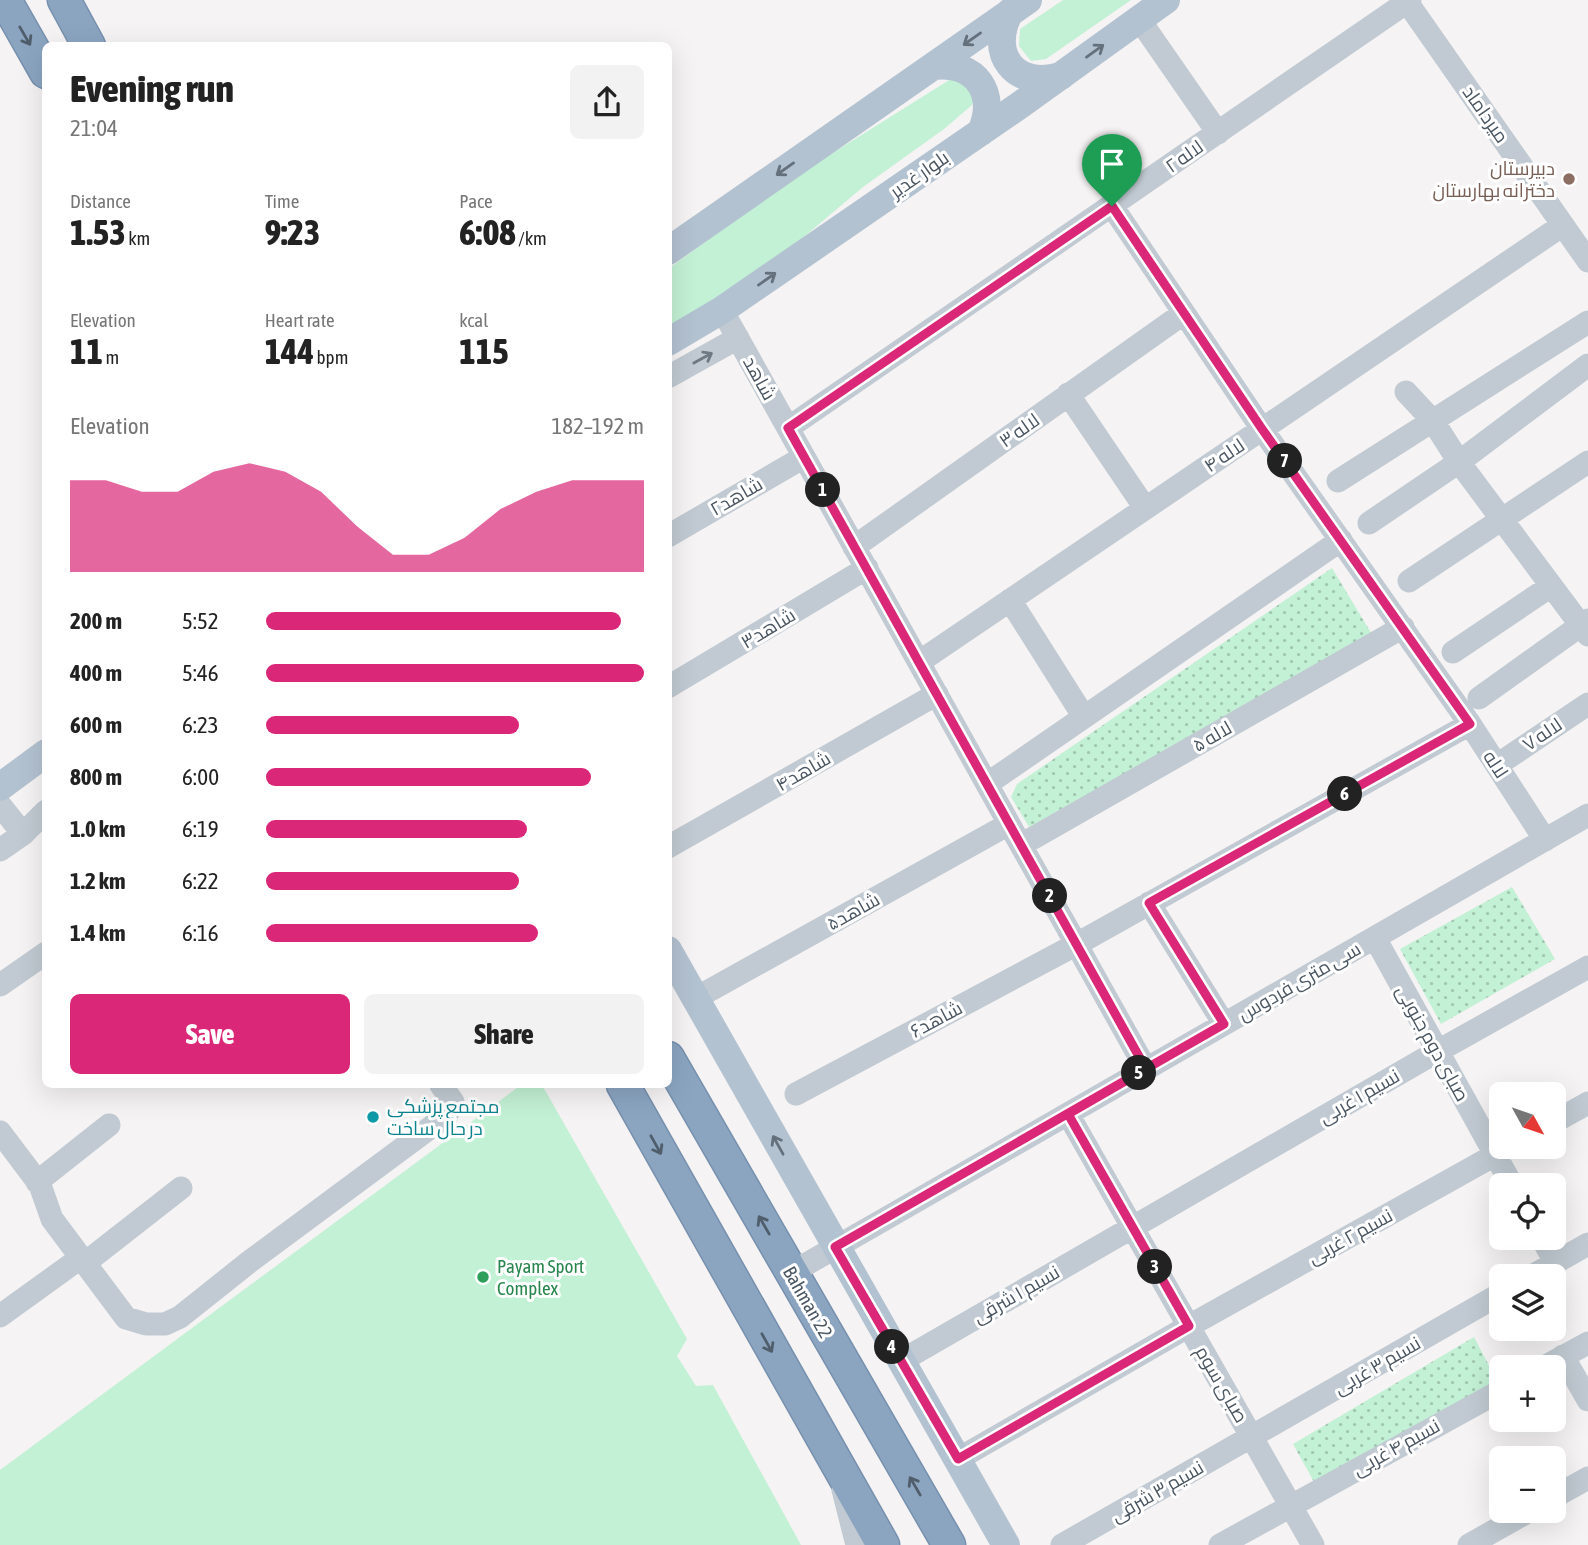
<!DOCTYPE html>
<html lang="en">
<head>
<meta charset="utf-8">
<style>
  :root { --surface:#fff; --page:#f2f2f2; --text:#222; --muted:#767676; --accent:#db2777 }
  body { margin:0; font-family:"Asap Condensed",Cairo,sans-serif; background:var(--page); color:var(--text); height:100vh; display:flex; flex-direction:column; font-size:26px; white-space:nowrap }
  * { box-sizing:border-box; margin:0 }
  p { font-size:23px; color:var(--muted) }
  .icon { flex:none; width:38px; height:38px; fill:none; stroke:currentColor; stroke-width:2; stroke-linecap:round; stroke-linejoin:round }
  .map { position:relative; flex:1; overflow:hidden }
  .side { position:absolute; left:42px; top:42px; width:630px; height:1046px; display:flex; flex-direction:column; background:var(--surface); border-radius:10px; box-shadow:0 7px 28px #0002 }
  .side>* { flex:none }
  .needle { width:46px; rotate:130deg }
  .buttons { position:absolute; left:1489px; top:1082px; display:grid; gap:14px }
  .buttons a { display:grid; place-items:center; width:77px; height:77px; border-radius:10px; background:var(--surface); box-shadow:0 7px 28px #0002; font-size:35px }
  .pin { position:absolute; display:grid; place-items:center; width:60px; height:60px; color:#fff; margin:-72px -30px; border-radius:50% 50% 50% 0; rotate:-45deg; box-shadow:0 0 7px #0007 }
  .pin .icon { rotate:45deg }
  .km { position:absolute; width:35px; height:35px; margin:-18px; border-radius:50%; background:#222; color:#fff; font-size:19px; line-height:35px; text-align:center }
  .round { display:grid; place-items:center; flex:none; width:74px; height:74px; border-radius:10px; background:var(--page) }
  .head { display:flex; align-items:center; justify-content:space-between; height:119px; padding:0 28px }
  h1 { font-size:38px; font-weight:800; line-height:52px }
  .metrics { display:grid; grid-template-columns:repeat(3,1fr); gap:10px; height:119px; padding:7px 28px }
  .metrics div { display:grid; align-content:center }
  .metrics b { font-size:35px; font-weight:800 }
  .metrics small { font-size:19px; font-weight:400 }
  .metrics p { font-size:19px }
  .chart { height:196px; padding:14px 28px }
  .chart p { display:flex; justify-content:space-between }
  .chart svg { width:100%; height:126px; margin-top:7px; fill:var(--accent); opacity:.7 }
  .action { display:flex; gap:14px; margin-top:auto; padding:14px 28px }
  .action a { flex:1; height:80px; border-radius:10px; background:var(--accent); color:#fff; font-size:28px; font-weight:800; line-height:80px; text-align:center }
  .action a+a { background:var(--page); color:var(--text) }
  ul { padding:0 28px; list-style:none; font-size:23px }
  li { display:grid; grid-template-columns:112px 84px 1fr; align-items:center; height:52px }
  li i { height:18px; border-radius:9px; background:var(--accent) }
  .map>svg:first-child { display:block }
  .grass { fill:url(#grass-dots) }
  .garden { fill:#c3f1d5 }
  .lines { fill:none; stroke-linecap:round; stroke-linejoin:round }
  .highway-casing { stroke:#7690ad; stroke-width:35 }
  .minor { stroke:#c1cad2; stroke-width:23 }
  .major { stroke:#b3c2d1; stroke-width:28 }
  .highway { stroke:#8ba5c1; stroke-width:32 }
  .oneway { stroke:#505e6b }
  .oneway2 { stroke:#64717d }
  .oneway3 { stroke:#6e7983 }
  .route-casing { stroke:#fff; stroke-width:14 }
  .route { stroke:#db2777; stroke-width:9 }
  .education-dot { fill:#8d6e63; stroke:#fff; stroke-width:2.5 }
  .culture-dot { fill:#0f9aa8; stroke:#fff; stroke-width:2.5 }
  .leisure-dot { fill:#2e9e5b; stroke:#fff; stroke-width:2.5 }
  .labels { text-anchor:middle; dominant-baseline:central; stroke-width:6; stroke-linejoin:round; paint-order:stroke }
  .street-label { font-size:19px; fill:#4a5661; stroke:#fff }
  .education-label { font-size:19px; fill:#785e54; stroke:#fff; text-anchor:end }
  .culture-label { font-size:19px; fill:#0d838f; stroke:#fff; text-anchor:start }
  .leisure-label { font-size:19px; fill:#27864d; stroke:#fff; text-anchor:start }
</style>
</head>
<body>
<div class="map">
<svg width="1588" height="1545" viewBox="0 0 1588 1545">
  <defs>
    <pattern id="grass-dots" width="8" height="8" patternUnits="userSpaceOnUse" patternTransform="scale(1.75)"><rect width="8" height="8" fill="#c3f1d5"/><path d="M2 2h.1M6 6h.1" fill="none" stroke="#a0c6b0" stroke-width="1.8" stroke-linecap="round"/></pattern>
  </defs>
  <rect width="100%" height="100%" fill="#f5f3f3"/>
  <path class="grass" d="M1332,568L1373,636L1029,827L1011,797L1017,784Z
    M1512,887L1555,959L1441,1024L1400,949Z
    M1474,1337L1497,1381L1314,1482L1293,1444Z"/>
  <path class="garden" d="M1063,0H1131L1046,59L1031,61L1019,46L1020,29Z
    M954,77L977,91L972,105L944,129L863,187L748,284L669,331L668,269L796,176Z
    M521,1085H542L687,1339L677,1356L696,1386L713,1385L801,1545H0V1470Z"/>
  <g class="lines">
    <g class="highway-casing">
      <path id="highway" d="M5,0L46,72
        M64,0L89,46
        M668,1058L949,1545
        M623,1085L883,1545"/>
    </g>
    <path class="minor" d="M1407,2L1588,261
      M1139,19L1218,133
      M1112,206L1262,429L1470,724L1545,840
      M722,310L1146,1069
      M668,377L738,338
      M1406,392L1433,421L1459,462L1588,635
      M1068,394L1145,508
      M788,428L1410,0
      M1338,481L1588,322
      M1369,523L1459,462L1588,365
      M668,536L804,457
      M854,547L1184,313
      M1409,581L1588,462
      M1010,600L1084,717
      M1453,652L1551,586
      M919,662L1563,225
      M668,687L867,568
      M1479,698L1588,620
      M1497,765L1588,704
      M987,784L1341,540
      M0,805L23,834
      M1021,845L1403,627
      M668,847L937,694
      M0,850L23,834L46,811
      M1149,903L1224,1024
      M1375,938L1512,1185
      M0,985L46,953
      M696,998L1009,824
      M796,1094L1077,944L1470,724
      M1068,1114L1313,1545
      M1554,1122L1588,1103
      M0,1132L40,1185L52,1219L126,1318L146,1324H165L180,1317L249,1262L446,1116L453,1102L441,1085
      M37,1182L109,1125
      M1541,1237L1555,1262
      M85,1263L181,1188
      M791,1273L1588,815
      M1532,1276L1588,1244
      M0,1316L72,1264
      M1563,1356L1588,1400
      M901,1361L1438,1051L1588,967
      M1544,1367L1588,1343
      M958,1459L1189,1326L1511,1146
      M843,1490L857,1545
      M1554,1497L1588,1478
      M1062,1545L1502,1293
      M1220,1545L1502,1390
      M1469,1545L1531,1510"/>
    <path class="major" d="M1010,12C987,53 1015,90 1061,76
      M934,66C976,62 998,93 981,132
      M668,251L1028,0
      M668,342L722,310L1020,105L1166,0
      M0,787L46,753
      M668,950L1006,1545"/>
    <use href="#highway" class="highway"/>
  </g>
  <defs><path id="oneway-shaft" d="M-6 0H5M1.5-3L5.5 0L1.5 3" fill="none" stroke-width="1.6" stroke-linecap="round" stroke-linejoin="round" transform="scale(1.75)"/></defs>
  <g class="oneway">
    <use href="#oneway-shaft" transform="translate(25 36) rotate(60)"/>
    <use href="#oneway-shaft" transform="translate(656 1145) rotate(61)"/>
    <use href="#oneway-shaft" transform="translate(764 1225) rotate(-120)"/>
    <use href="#oneway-shaft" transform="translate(767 1343) rotate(61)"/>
    <use href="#oneway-shaft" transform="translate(915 1486) rotate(-120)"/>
  </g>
  <g class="oneway2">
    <use href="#oneway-shaft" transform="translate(972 39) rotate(145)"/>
    <use href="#oneway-shaft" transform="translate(1095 51) rotate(-36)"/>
    <use href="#oneway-shaft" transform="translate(785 169) rotate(145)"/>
    <use href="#oneway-shaft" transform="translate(767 279) rotate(-35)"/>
    <use href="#oneway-shaft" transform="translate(778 1145) rotate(-119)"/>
  </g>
  <use class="oneway3" href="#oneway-shaft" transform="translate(703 358) rotate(-29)"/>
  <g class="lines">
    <g class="route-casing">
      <path id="route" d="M1112,206L788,428L1146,1069L1068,1114L1189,1326L958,1459L835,1247C965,1173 1095,1099 1224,1024L1149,903L1470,724L1262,429L1112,206"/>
    </g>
    <use href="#route" class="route"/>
  </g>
  <circle class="education-dot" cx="1569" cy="179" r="7"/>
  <circle class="culture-dot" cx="373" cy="1117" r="7"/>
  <circle class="leisure-dot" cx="483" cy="1277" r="7"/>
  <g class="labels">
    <g class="street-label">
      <text transform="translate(1486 114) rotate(55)">میرداماد</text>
      <text transform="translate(1184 156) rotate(-35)">لاله ۲</text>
      <text transform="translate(919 174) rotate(-35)">بلوار غدیر</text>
      <text transform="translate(760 378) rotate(61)">شاهد</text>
      <text transform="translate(1019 430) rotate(-35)">لاله ۳</text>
      <text transform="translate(1224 455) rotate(-34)">لاله ۴</text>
      <text transform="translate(736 496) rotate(-30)">شاهد۲</text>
      <text transform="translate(768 628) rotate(-31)">شاهد۳</text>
      <text transform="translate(1542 734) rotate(-34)">لاله ۷</text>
      <text transform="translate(1212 736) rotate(-30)">لاله ۵</text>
      <text transform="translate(1496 764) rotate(57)">لاله</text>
      <text transform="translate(803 771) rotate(-30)">شاهد۴</text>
      <text transform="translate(853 911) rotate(-29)">شاهد۵</text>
      <text transform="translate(1299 981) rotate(-30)">سی متری فردوس</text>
      <text transform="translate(936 1019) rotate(-28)">شاهد۶</text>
      <text transform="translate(1433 1043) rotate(61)">صبای دوم جنوبی</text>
      <text transform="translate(1359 1096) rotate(-30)">نسیم ۱ غربی</text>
      <text transform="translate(1350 1236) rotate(-29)">نسیم ۲ غربی</text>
      <text transform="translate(1016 1294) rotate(-30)">نسیم ۱ شرقی</text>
      <text transform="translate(808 1302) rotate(60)">Bahman 22</text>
      <text transform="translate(1377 1365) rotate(-30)">نسیم ۳ غربی</text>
      <text transform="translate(1222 1384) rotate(60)">صبای سوم</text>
      <text transform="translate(1396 1447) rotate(-29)">نسیم ۴ غربی</text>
      <text transform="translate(1157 1491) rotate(-30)">نسیم ۳ شرقی</text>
    </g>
    <g class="education-label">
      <text x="1555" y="168">دبیرستان<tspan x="1555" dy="22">دخترانه بهارستان</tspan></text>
    </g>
    <g class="culture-label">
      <text x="387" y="1106">مجتمع پزشکی<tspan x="387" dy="22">در حال ساخت</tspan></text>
    </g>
    <g class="leisure-label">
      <text x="497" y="1266">Payam Sport<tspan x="497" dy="22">Complex</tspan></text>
    </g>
  </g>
</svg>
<div class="buttons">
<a><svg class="needle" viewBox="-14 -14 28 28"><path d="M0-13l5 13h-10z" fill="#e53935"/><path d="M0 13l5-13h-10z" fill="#767676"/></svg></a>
<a><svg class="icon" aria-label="locate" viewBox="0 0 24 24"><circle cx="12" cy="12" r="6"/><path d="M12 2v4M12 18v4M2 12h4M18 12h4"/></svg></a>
<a><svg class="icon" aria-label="layers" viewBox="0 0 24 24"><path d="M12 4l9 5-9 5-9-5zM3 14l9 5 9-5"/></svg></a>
<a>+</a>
<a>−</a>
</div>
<div class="pin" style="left:1112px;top:206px;background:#1e9e55"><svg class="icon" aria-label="arrive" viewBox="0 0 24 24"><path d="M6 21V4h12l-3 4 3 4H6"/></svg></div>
<b class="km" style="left:823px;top:490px">1</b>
<b class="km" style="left:1050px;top:896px">2</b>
<b class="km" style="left:1155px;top:1267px">3</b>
<b class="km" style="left:892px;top:1347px">4</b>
<b class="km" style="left:1139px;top:1073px">5</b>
<b class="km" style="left:1345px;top:794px">6</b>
<b class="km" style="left:1285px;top:461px">7</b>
<section class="side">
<div class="head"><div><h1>Evening run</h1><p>21:04</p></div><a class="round"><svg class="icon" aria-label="share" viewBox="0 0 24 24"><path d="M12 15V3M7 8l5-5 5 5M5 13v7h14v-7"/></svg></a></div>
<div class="metrics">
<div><p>Distance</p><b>1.53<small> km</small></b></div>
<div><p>Time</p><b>9:23</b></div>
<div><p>Pace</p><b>6:08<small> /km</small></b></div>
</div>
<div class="metrics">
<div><p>Elevation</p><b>11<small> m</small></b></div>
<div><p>Heart rate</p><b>144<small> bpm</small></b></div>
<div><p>kcal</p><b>115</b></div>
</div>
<div class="chart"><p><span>Elevation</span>182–192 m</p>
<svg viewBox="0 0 160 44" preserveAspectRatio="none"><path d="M0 44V12L10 12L20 16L30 16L40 9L50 6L60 9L70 16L80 28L90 38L100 38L110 32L120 22L130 16L140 12L150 12L160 12V44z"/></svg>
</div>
<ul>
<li><b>200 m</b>5:52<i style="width:94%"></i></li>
<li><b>400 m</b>5:46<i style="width:100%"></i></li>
<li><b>600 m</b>6:23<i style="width:67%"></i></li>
<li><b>800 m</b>6:00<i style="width:86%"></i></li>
<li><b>1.0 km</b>6:19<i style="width:69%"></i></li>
<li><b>1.2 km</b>6:22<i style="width:67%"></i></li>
<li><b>1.4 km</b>6:16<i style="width:72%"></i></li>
</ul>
<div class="action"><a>Save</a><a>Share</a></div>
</section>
</div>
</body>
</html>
